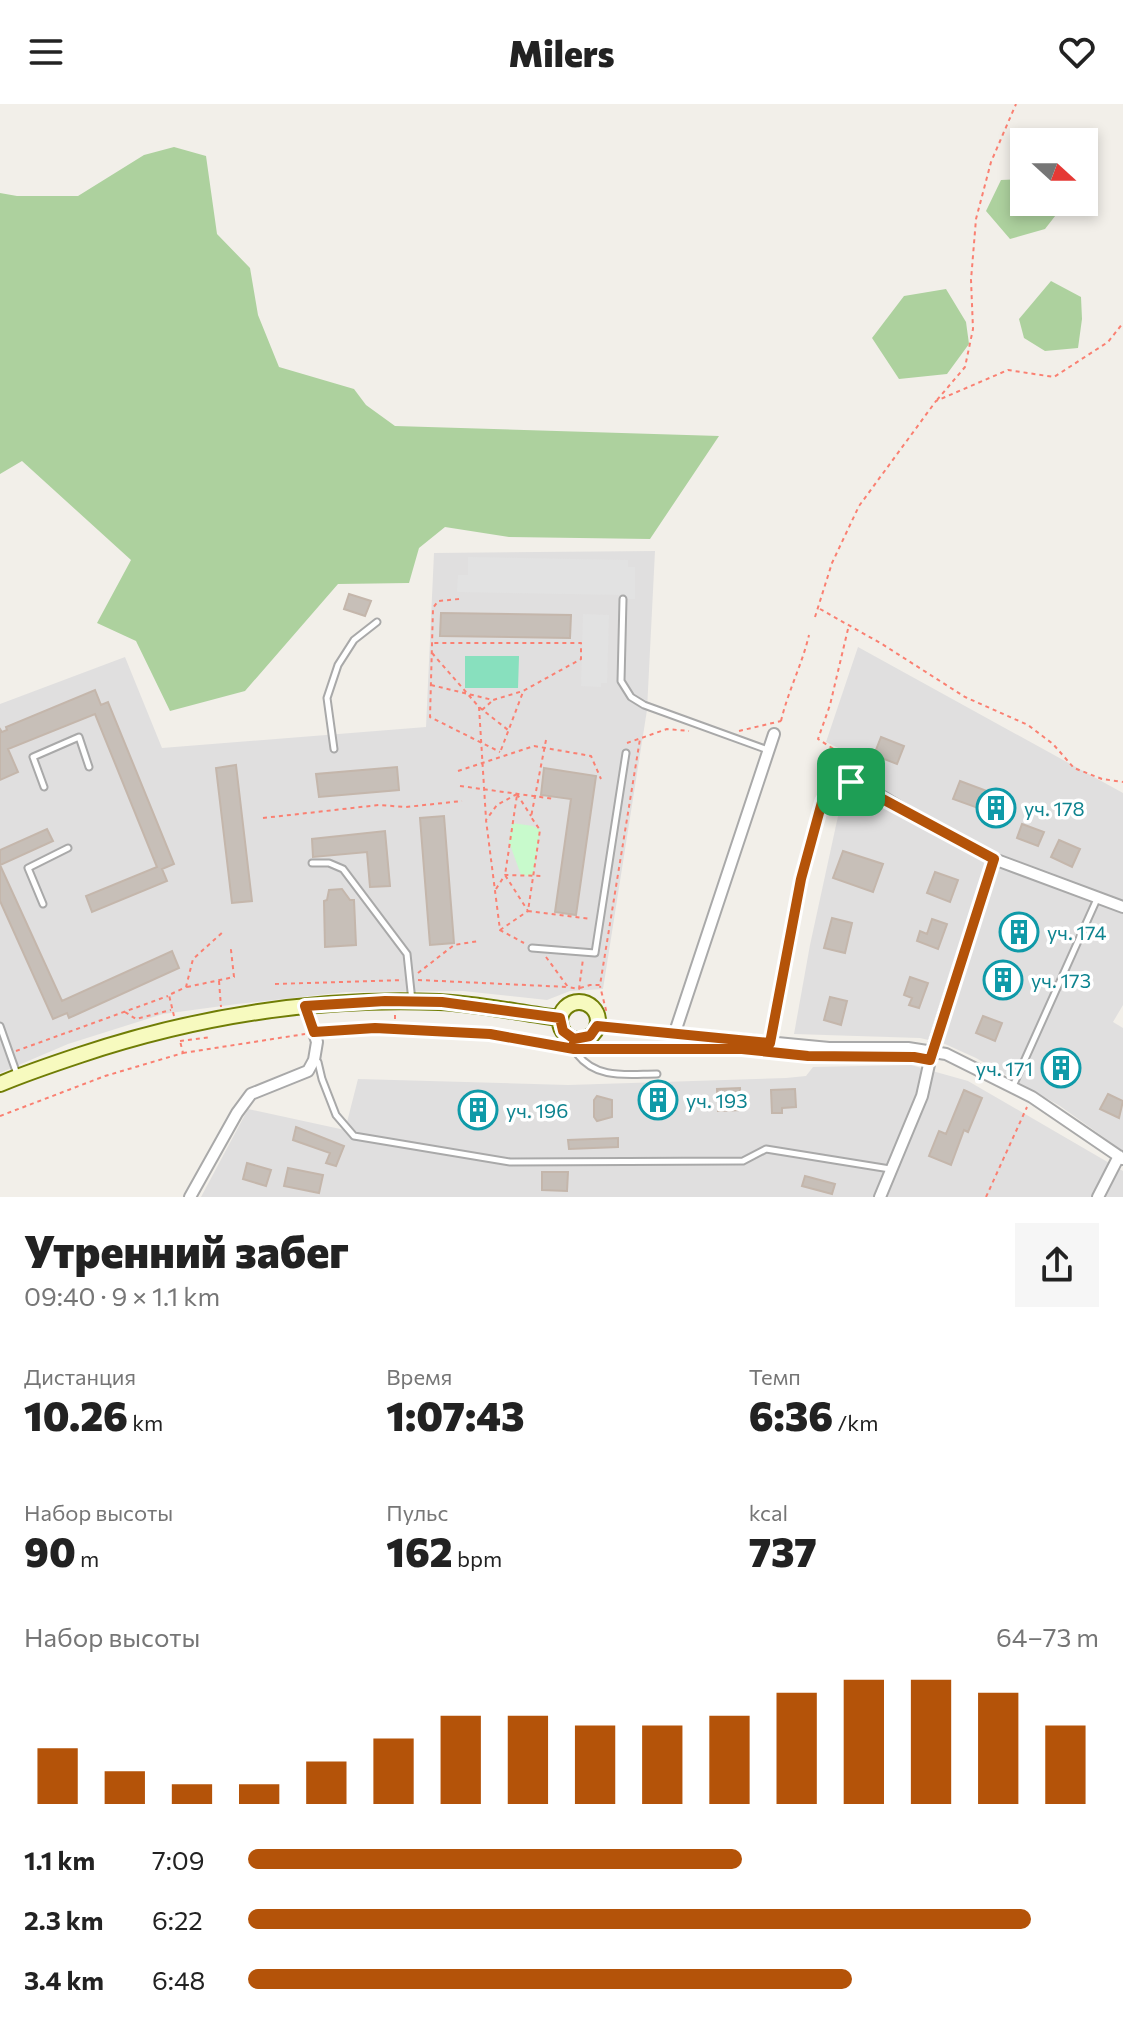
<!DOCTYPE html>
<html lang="ru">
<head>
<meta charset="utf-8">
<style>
  :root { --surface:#fff; --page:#f6f6f6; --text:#222; --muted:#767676; --accent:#b45309 }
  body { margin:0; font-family:Commissioner,sans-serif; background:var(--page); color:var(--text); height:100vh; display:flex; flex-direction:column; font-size:30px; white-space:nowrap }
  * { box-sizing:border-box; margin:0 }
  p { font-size:26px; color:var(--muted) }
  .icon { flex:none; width:44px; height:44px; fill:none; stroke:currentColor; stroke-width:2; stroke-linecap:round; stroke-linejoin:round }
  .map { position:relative; height:1093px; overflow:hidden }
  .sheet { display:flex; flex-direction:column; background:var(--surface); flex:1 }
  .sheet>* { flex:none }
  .needle { width:52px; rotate:111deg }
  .tools { position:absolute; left:1010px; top:24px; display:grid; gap:16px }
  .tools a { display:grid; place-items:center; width:88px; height:88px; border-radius:0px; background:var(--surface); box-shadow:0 4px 12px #0003; font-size:40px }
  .pin { position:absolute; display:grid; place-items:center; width:68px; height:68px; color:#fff; margin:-34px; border-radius:16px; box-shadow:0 4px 12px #0006 }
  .round { display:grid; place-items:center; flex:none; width:84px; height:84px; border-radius:0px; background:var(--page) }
  .overview { display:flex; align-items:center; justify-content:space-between; height:136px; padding:0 24px }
  h1 { font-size:44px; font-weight:800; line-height:60px }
  .metrics { display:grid; grid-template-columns:repeat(3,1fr); gap:12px; height:136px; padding:8px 24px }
  .metrics div { display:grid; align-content:center }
  .metrics b { font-size:40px; font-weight:800 }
  .metrics small { font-size:22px; font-weight:400 }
  .metrics p { font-size:22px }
  .chart { height:224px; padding:16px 24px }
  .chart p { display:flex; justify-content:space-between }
  .chart svg { width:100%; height:144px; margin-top:8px; stroke:var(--accent); stroke-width:6 }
  ul { padding:0 24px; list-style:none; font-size:26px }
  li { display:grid; grid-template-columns:128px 96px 1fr; align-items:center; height:60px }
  li i { height:20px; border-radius:10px; background:var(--accent) }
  header { display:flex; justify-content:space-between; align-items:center; height:104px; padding:0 24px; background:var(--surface); font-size:36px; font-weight:800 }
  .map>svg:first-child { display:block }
  .residential { fill:#e0dfdf }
  .forest { fill:#add19e }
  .park { fill:#c8facc }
  .pitch { fill:#88e0be }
  .parking { fill:#e2e2e2 }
  .building { fill:#c7bfb8; stroke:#c4b6ab; stroke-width:2 }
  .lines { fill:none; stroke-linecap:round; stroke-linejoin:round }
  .lane-casing { stroke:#a9a9a9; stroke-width:9 }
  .street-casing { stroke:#a9a9a9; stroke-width:14 }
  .secondary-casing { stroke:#707d05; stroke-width:18 }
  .path { stroke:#fa8072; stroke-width:2; stroke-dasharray:4 4; stroke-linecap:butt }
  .lane { stroke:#fff; stroke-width:5 }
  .street { stroke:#fff; stroke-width:10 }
  .secondary { stroke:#f7fabf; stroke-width:14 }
  .route-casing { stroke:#fff; stroke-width:16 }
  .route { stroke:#b45309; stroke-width:10 }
  .labels { text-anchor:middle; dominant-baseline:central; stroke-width:7; stroke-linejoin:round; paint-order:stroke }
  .culture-label { font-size:20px; fill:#0d838f; stroke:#fff; text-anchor:start }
</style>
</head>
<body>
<header><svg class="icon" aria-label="menu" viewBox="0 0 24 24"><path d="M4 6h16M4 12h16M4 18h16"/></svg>Milers<svg class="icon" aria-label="heart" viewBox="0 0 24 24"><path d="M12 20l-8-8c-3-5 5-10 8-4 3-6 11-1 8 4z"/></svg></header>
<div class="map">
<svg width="1123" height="1093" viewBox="0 0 1123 1093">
  <rect width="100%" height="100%" fill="#f2efe9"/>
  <path class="residential" d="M655,447L647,606L603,885L570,887L547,896L463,887L346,888L237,900L163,910L68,940L0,969V600L125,553L162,644L426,623L434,449Z
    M858,543L1123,689V901L1113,918L1123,924V1047L1060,1002L976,954L945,940L920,934L794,930L810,841L840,703L861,655L826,638Z
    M911,961L968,977L1123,1067V1093H201L248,1005L345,1026L358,975L568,981L786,974L806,972L813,963Z"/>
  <path class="forest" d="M174,43L206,52L217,130L250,164L258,211L279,263L354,285L366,301L395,322L719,332L650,435L509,433L445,423L419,444L409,479L338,480L245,587L170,607L136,537L97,519L131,456L22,357L0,370V89L17,92H78L144,51Z
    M1024,75V98H1066L1045,125L1010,135L986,107L1001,76Z
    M1051,177L1081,193L1082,215L1078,244L1045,247L1024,234L1019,215Z
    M946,185L966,218L969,240L947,270L899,275L872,234L904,192Z"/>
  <path class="park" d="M512,719L533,722L540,726L533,772L521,771L509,738Z"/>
  <path class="pitch" d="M465,552H519L518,584H465Z"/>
  <path class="parking" d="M468,453L628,456V463H635V495H625V491L457,488L458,471H468Z
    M583,510L609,511L607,579H601V583L581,582Z"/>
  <path class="building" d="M349,490L371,497L365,512L344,505Z
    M441,509L571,511L570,534L440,532Z
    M95,586L101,601L108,598L174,760L162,765L167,777L92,808L86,792L157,763L95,610L8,645L18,668L0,676V625L2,628L7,626L6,623Z
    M881,633L904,642L897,660L874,651Z
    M236,661L252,797L232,799L216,664Z
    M397,663L399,686L319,693L316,670Z
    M544,664L596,672L576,811L555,808L571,695L541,691Z
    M960,677L1011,696L1001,721L981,713L984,706L953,695Z
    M444,712L454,839L430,841L420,714Z
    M1022,720L1044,728L1038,742L1017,734Z
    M47,725L53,737L0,761L62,897L172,847L179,864L69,914L67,909L53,915L0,797V746Z
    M385,727L390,782L370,783L367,748L313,753L312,735Z
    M1059,736L1080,745L1072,763L1051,753Z
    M843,747L883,760L873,788L833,774Z
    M935,768L958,776L950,798L927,789Z
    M342,785L350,796H354L356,841L325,843L324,797L327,796L329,786Z
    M832,814L852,819L845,849L824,844Z
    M932,815L947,820L938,845L917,837L920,827L927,830Z
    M1000,860L1017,866L1007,892L990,886Z
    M910,873L928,879L919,904L909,901L912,894L904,891Z
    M830,893L847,897L841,921L824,916Z
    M983,912L1002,919L995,937L976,929Z
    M1057,951L1074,962L1065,976L1048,966Z
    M740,984L741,1006L718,1007L717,985Z
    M795,985L796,1003L782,1004V1009H772L771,986Z
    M964,986L982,994L968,1028L964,1026L951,1061L929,1052L939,1027L946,1030Z
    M645,989H670L671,1003L665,1004L666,1010H652V1004H646Z
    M1108,990L1123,997L1119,1014L1100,1005Z
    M469,992L491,996L486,1020L464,1016Z
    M597,992L612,996V1013L597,1017L594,1013V996Z
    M296,1023L344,1042L336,1062L326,1059L330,1049L293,1036Z
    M618,1034V1043L569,1045L568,1036Z
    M247,1059L271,1066L266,1082L243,1075Z
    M288,1064L323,1071L319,1089L284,1082Z
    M542,1068H568L567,1087L542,1086Z
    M805,1072L835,1080L832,1090L802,1082Z"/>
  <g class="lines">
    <g class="lane-casing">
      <path id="lane" d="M623,495L621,577L631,593L644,601L768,646
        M334,645L327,594L338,561L354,536L377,518
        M44,683L33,653L79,633L89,663
        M312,759H329L343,765L407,850L412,897
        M43,800L28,764L68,744
        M532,844L595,849L626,649
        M0,922L17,970
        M574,935L577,950C597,976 628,970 657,970
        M315,956L318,958L322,975L336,1011L354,1032L510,1058L743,1057L766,1045L890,1065
        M1013,982L1097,795"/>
    </g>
    <g class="street-casing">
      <path id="street" d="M597,922L829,944H908L946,950L1032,993L1123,1055
        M675,928L774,630
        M770,939L801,775L822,698L834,677L851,678L878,690L914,712L994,755L1123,803
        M190,1093L237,1009L251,990L308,967L314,956L317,938L305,902
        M880,1093L922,992L932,947L994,755
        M1098,1093L1119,1052"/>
    </g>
    <g class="secondary-casing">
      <path id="secondary" d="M560 917a19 19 0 1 1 38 0a19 19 0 1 1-38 0Z
        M0,980C26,969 53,960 80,951C197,912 316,893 439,898C479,900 520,909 560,914"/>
    </g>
    <path class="path" d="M937,296L965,263L973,225L971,176L976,115L991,58L1016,0
      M459,495L438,497L433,504L430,613L500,648
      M820,505L882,540L965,593L1028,621L1053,640L1074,664L1102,675L1123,678
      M815,513L832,459L859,402L936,297L1008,266L1054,273L1108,238L1123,219
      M848,525L830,601L818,635L866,666L861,670
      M432,549L479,603L508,626
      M431,581L493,596L523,587L581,555V539H432
      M479,603L486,715
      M482,606L492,597
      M781,617C788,587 802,561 809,531
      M739,627L781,617
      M546,636L531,713L540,726L528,807L591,815
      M627,639L667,625L689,627
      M501,646L523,588
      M458,667L534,642L591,652L601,675
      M460,682L555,695
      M517,690L497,701L486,716L500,826L524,839
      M517,690L531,712
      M263,714L379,701L406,703L462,697
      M496,785L505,771L544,772
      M500,826L528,807L505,771L517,691
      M546,853L568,883L579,885L583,855
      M418,869L454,841L479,837
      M418,876L568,883
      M219,877L221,903
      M275,880L403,876
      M187,883L234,873L231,846L228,847
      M580,884L590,881H600L640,635
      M125,908L136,915L171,906
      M598,910L606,906L600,882
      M174,912L169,891L186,883L193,855L224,827
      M395,923V909
      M323,928L375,924L490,930L567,944
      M180,937L211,933
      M585,945H719
      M16,947L168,892
      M183,949L305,930
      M0,1012L105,972L183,949L180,937
      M986,1093L1027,1003"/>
    <use href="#lane" class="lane"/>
    <use href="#street" class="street"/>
    <use href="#secondary" class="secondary"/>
  </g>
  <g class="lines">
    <g class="route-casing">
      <path id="route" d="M851,678L834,677L822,698L801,775L770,939L597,922L590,932L574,935V945L490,930L375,924L314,928L305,902L385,897L442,898L560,914L563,927L574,935V945H742L808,952L914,953L930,956L994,755L851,678"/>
    </g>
    <use href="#route" class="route"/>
  </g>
  <defs>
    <g id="building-ring" transform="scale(2)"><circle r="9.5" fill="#fff" stroke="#0f9aa8" stroke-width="1.5"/><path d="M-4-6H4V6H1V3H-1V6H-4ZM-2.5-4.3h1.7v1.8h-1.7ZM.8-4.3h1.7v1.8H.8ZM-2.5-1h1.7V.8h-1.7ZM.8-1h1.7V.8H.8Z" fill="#0f9aa8"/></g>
  </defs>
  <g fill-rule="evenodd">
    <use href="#building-ring" x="996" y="704"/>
    <use href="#building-ring" x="1019" y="828"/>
    <use href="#building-ring" x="1003" y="876"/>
    <use href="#building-ring" x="1061" y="964"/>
    <use href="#building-ring" x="658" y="996"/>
    <use href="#building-ring" x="478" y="1006"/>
  </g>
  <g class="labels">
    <g class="culture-label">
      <text x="1024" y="704">уч. 178</text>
      <text x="1047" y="828">уч. 174</text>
      <text x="1031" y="876">уч. 173</text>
      <text x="1033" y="964" text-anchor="end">уч. 171</text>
      <text x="686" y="996">уч. 193</text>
      <text x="506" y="1006">уч. 196</text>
    </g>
  </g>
</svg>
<div class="tools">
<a><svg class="needle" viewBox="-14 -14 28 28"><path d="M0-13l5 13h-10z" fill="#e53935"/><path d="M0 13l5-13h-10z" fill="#767676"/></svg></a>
</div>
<div class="pin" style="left:851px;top:678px;background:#1e9e55"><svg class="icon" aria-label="arrive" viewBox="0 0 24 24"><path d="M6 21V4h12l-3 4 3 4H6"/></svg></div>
</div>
<section class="sheet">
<div class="overview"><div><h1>Утренний забег</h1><p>09:40 · 9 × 1.1 km</p></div><a class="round"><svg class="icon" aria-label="share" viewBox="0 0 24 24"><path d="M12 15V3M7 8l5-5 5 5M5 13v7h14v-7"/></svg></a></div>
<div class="metrics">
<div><p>Дистанция</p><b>10.26<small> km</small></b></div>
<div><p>Время</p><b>1:07:43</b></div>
<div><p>Темп</p><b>6:36<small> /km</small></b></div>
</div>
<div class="metrics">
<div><p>Набор высоты</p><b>90<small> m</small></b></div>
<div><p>Пульс</p><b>162<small> bpm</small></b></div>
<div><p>kcal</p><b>737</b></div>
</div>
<div class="chart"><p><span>Набор высоты</span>64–73 m</p>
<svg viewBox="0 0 160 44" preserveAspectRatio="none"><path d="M5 44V27M15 44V34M25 44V38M35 44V38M45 44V31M55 44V24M65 44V17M75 44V17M85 44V20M95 44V20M105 44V17M115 44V10M125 44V6M135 44V6M145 44V10M155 44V20"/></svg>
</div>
<ul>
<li><b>1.1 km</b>7:09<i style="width:58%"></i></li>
<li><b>2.3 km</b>6:22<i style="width:92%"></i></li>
<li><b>3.4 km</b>6:48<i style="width:71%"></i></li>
</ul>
</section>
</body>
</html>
